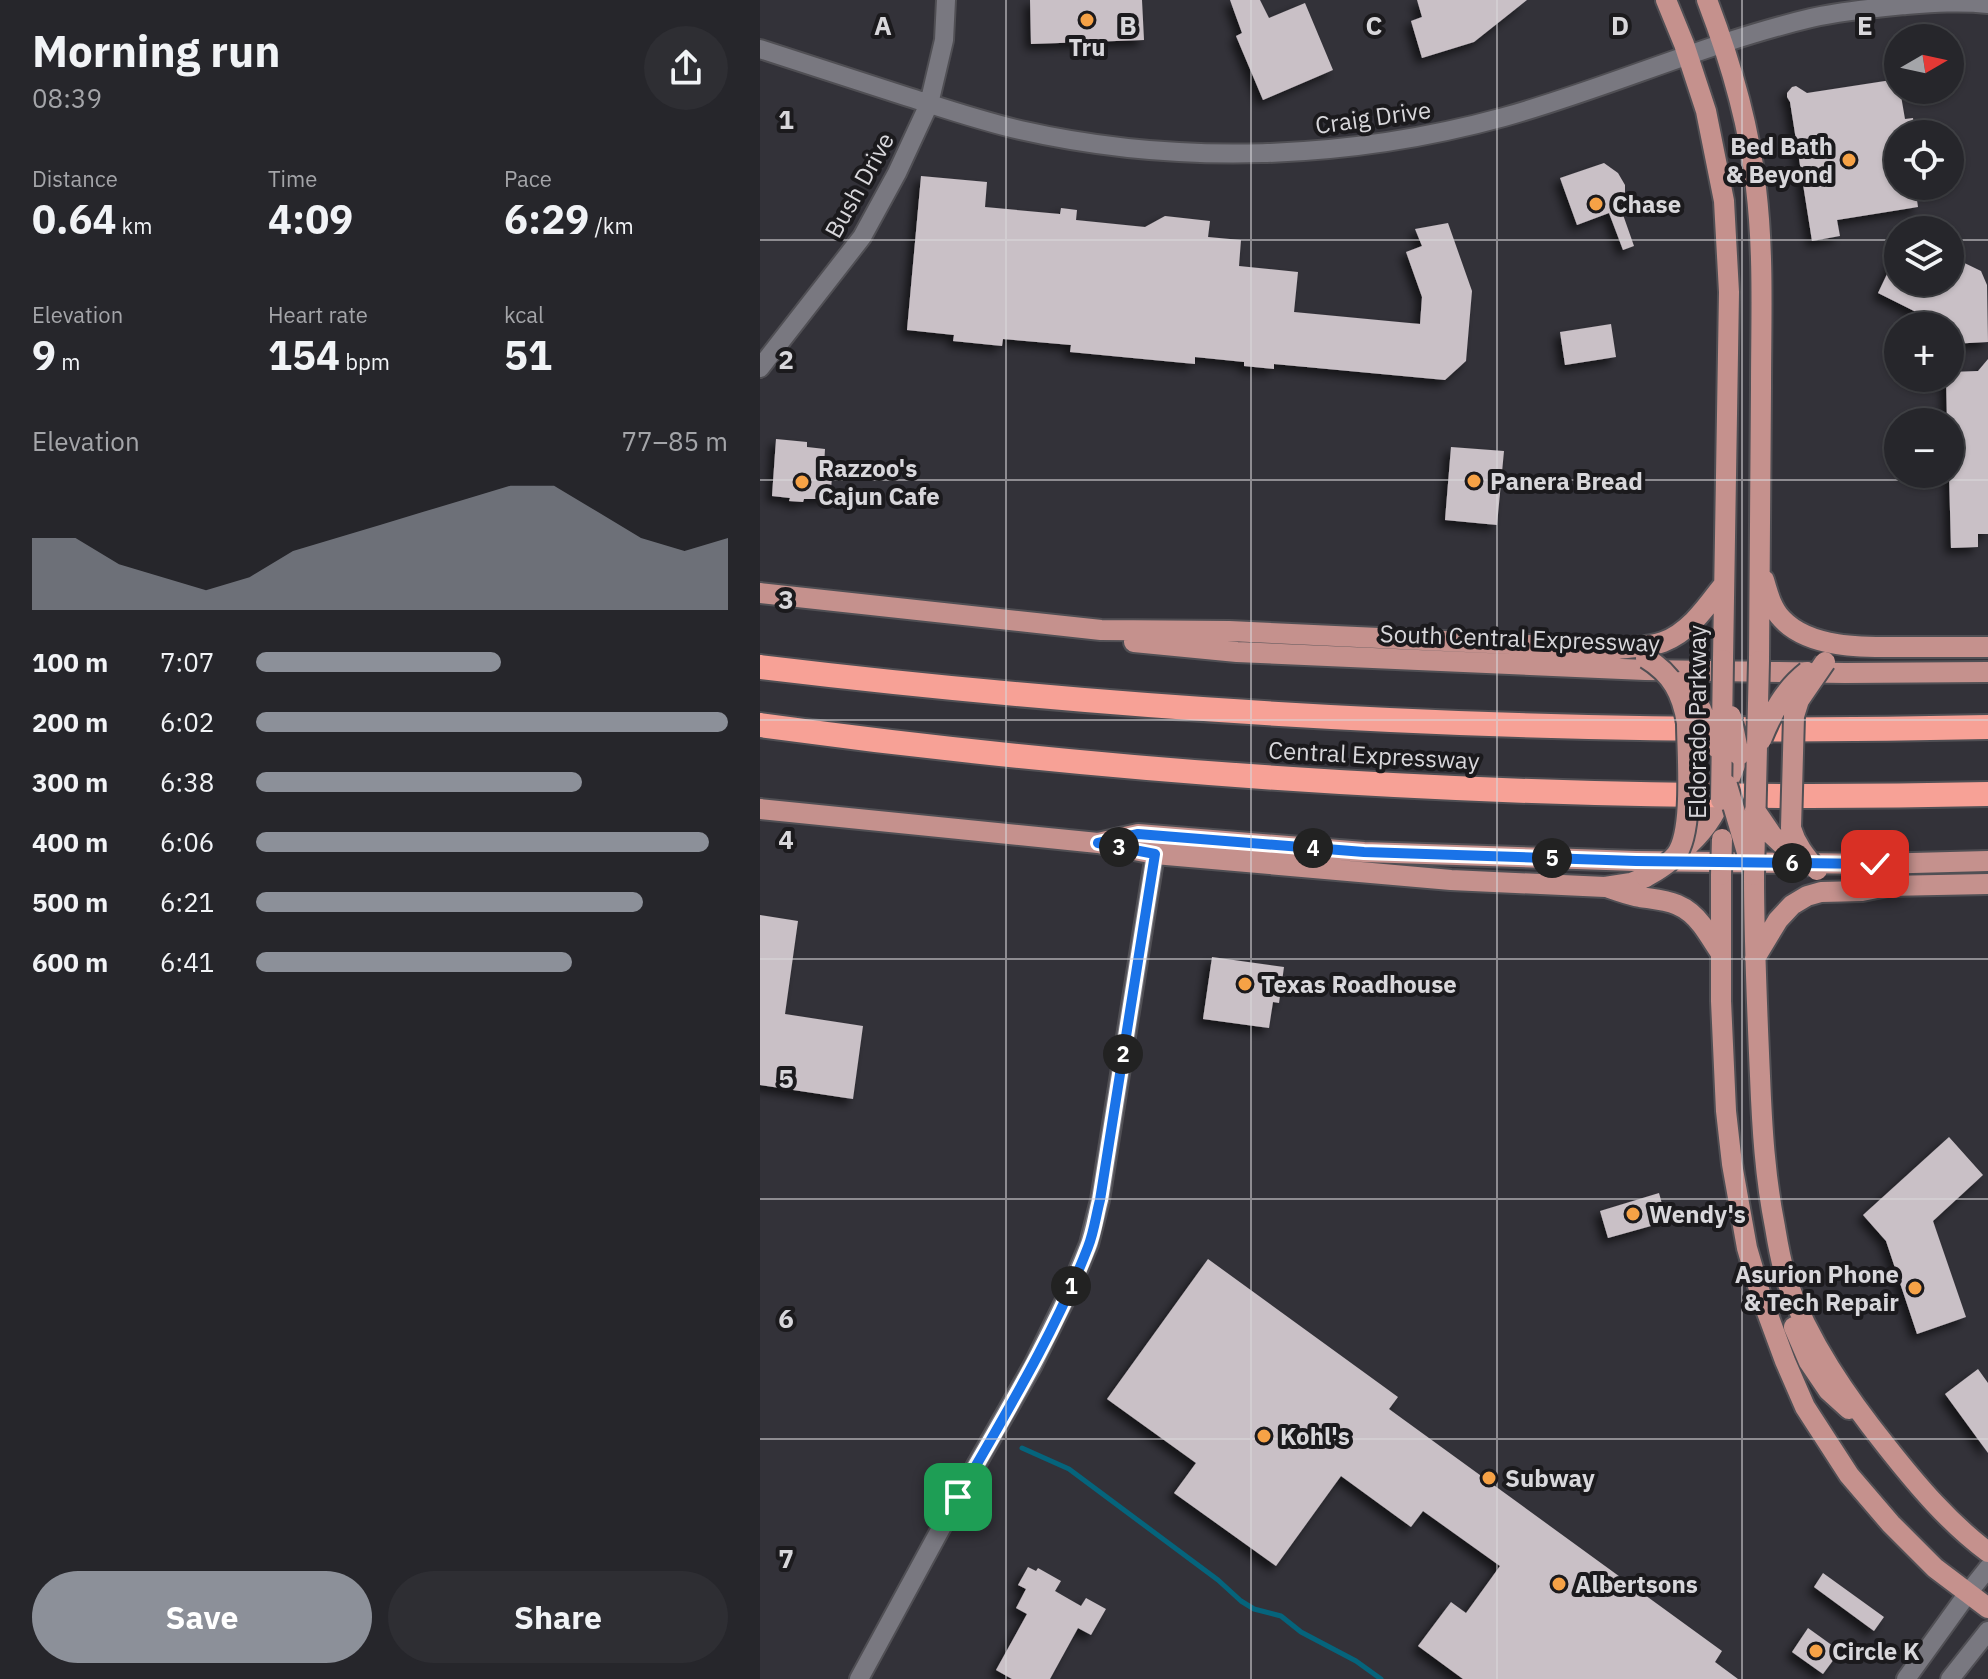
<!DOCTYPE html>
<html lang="en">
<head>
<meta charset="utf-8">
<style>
  :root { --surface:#26262b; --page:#2e2e33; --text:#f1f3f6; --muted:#a4a5a9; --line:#424347; --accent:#8c9099 }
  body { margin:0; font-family:"IBM Plex Sans",sans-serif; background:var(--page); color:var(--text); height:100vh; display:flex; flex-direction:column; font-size:30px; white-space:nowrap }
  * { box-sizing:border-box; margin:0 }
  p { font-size:26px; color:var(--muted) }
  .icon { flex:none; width:44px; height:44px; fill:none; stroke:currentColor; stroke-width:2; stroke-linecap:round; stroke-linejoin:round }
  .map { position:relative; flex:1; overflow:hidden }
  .drawer { display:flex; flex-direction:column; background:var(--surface); width:760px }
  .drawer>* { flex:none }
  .needle { width:52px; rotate:81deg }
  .buttons { position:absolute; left:1124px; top:24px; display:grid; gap:16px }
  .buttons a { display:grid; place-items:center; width:80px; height:80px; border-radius:50%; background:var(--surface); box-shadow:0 2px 6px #0004,0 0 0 2px var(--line); font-size:40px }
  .pin { position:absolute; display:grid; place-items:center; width:68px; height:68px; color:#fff; margin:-34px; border-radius:16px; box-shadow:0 4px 12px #0006 }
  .km { position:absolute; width:40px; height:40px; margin:-20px; border-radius:50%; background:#222; color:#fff; font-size:22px; line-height:40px; text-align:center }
  .round { display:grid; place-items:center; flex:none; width:84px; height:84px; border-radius:42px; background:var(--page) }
  .overview { display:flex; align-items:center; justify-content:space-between; height:136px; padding:0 32px }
  h1 { font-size:44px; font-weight:800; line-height:60px }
  .metrics { display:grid; grid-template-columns:repeat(3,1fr); gap:12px; height:136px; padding:8px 32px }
  .metrics div { display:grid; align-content:center }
  .metrics b { font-size:40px; font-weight:800 }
  .metrics small { font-size:22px; font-weight:400 }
  .metrics p { font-size:22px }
  .chart { height:224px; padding:16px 32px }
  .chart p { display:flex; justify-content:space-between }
  .chart svg { width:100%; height:144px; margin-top:8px; fill:var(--accent); opacity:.7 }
  .button { display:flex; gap:16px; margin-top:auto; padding:16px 32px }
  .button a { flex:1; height:92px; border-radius:48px; background:var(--accent); color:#fff; font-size:32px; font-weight:800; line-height:92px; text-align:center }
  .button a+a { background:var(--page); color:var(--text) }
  ul { padding:0 32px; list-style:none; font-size:26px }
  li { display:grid; grid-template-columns:128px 96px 1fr; align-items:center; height:60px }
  li i { height:20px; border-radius:10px; background:var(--accent) }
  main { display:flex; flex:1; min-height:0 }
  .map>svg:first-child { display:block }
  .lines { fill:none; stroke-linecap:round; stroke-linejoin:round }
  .stream { stroke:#05647c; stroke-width:5 }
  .building { fill:#c9c0c6; filter:url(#shadow) }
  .minor-casing { stroke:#504f54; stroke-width:22 }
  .major-casing { stroke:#504f54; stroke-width:24 }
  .highway-casing { stroke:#504f54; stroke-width:28 }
  .minor { stroke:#797880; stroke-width:18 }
  .major { stroke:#c5918d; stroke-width:20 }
  .highway { stroke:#f7a196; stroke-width:24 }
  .major-bridge-casing { stroke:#504f54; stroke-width:24; stroke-linecap:butt }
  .major-bridge { stroke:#c5918d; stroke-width:20 }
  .route-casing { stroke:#fff; stroke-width:16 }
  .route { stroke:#1a73e8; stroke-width:10 }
  .grid { fill:none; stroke:#d8d7db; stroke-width:2; stroke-opacity:0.55 }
  .poi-dot { fill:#f6a246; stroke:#1b1a1d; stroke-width:3 }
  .labels { text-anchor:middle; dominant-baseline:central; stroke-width:8; stroke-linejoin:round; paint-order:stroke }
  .poi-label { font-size:24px; font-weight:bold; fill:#d8d7db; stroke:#1b1a1d; text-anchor:start }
  .street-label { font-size:24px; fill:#d8d7db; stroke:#1b1a1d }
  .grid-label { font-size:26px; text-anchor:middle; font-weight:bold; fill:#d8d7db; stroke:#1b1a1d; stroke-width:8; stroke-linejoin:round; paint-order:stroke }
</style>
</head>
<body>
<main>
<section class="drawer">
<div class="overview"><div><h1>Morning run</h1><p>08:39</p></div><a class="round"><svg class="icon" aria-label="share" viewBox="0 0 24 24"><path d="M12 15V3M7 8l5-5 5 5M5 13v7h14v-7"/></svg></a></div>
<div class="metrics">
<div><p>Distance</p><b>0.64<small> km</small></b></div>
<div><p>Time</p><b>4:09</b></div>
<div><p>Pace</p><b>6:29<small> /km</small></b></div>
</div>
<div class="metrics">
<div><p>Elevation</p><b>9<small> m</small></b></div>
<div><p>Heart rate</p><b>154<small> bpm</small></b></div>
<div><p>kcal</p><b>51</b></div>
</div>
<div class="chart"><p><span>Elevation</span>77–85 m</p>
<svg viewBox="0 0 160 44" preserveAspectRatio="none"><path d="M0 44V22L10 22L20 30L30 34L40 38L50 34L60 26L70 22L80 18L90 14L100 10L110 6L120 6L130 14L140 22L150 26L160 22V44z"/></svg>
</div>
<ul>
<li><b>100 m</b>7:07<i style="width:52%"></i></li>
<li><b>200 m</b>6:02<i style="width:100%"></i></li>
<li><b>300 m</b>6:38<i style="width:69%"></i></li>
<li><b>400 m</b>6:06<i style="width:96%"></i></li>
<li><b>500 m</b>6:21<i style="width:82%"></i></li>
<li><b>600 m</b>6:41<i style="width:67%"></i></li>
</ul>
<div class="button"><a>Save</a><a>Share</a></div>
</section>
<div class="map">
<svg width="1228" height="1679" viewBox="0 0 1228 1679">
  <defs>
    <filter id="shadow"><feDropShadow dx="-5.5" dy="5.5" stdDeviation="4" flood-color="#0009"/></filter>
  </defs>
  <rect width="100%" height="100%" fill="#333239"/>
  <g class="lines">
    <path class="stream" d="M262,1448L309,1469L458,1580L481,1601L494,1609L521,1616L541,1632L596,1661L621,1679"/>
  </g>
  <path class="building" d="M270,0H382L384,40L271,44Z
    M470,0H500L509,18L545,3L573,70L503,100L476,36L482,33Z
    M657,0H767L714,42L662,58L651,21L662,17Z
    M1138,79V90H1140L1145,119L1153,118L1155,134H1138V186H1155L1158,207L1077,220L1080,236L1052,241L1030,102L1027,97V93L1032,87L1036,86L1047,93Z
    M844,163L858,173L865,185V192L862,204L863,208L861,209L874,246L863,250L849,213L817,225L800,178Z
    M161,176L227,182L225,207L300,214L301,208L317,210L316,220L385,227L405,216L450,221L448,237L481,240L479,266L538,272L534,312L660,324L662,297L646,252L662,246L655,229L688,223L712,291L706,361L685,380L514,364V369L484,366V362L435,357V364L310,352L311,345L243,339L242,346L193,341L194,335L147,330Z
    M1138,251V282H1190V256L1221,271L1227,285L1228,342L1190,344V326H1184L1118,293Z
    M851,324L856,357L805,365L800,332Z
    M1228,359V534H1218V547L1191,548L1189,474L1190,422H1187L1186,378H1190V372L1218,371Z
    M16,439L47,442V447L65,449L64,466L73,467L70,499H44L43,502L29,501L30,498L12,496Z
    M691,447L744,451L737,525L685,520Z
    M0,915L38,921L25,1014L103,1026L93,1099L0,1085Z
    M452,957L524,967L519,1003L513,1002L509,1028L443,1019Z
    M1189,1137L1223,1175L1173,1221L1206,1317L1157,1334L1126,1241L1103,1215Z
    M899,1193L906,1218L890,1223L891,1226L848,1238L840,1211Z
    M448,1259L638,1397L629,1409L962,1651L955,1662L978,1679H703L658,1646L691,1602L706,1613L740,1566L663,1511L651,1527L581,1476L516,1566L414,1493L436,1463L347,1399Z
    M1218,1369L1228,1383V1453L1185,1394Z
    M268,1567L276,1571L278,1568L301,1581L295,1591L321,1606L326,1598L346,1609L331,1635L318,1628L290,1679H252L236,1670L267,1614L256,1608L266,1589L258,1585Z
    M1063,1573L1124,1617L1114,1631L1054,1587Z
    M1048,1628L1080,1651L1063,1674L1032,1652Z"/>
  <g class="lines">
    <g class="minor-casing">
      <path id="minor" d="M0,49C48,65 97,80 145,96C183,108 221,121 260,130C419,166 587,160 744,117C848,88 946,43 1051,18C1082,11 1115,8 1146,5C1173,3 1201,1 1228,4
        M0,368L102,237L137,173L169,104L184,40L186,0
        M99,1679L198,1497L273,1365L308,1294L329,1244L340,1200L395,854
        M1146,1679L1208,1593L1228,1568
        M1190,1679L1228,1631"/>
    </g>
    <g class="major-casing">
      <path id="major" d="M906,0L924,44L946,111L964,201L969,292L963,660
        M947,0C970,60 989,124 996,188C1004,254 1001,321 1001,388C1000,479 999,570 999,661
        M1004,580C1008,594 1012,609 1022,619C1052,651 1114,647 1153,647C1178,647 1203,647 1228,647
        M0,593L341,630L469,631L858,649C873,647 889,647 903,642C930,632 947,606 964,584
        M374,642L477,652L885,670L1085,673L1228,672
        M967,785L979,755
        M0,809L338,843L395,854L691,880L845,887L871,883L886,877
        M338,843L378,834L604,852L876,861L1115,864L1228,861
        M915,856C936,841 951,822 961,800
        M961,875V1001L966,1111L972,1164L987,1248L1001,1296L1025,1361L1045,1407L1089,1475L1131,1524L1175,1568L1228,1608
        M994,875C994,942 997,1009 1000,1076C1002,1127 1005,1177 1015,1227C1018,1245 1021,1264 1027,1281C1048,1341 1087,1397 1127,1447C1157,1485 1189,1523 1228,1552
        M849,888C859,891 869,895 880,897C906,901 924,901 942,925C948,933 954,943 960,952
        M995,958L1018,920L1032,905L1047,896L1061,892L1102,891L1127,886L1228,884
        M1034,1327L1049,1362L1068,1390L1089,1409"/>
    </g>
    <g class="highway-casing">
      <path id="highway" d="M0,667C407,716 818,737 1228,727
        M0,725C407,781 818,803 1228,794"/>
    </g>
    <use href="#minor" class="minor"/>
    <use href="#major" class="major"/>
    <use href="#highway" class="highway"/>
    <g class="major-bridge-casing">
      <path id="major-bridge" d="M920,682L941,709L957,748
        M971,716L979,755
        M1001,740C1012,713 1024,690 1047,672
        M967,785L988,856
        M961,800L963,660
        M995,810L1012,835L1039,860
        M1057,870C1045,856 1036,845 1031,828L1034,716L1039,700L1065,662
        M961,875L962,839
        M994,875L999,661
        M886,877C896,871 909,864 916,855C934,831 927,754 927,723C922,693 912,674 886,658"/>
    </g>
    <use href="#major-bridge" class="major-bridge"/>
  </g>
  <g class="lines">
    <g class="route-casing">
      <path id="route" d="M198,1497C244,1416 294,1335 328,1247C334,1232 336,1215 340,1200L395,854L338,843L378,834L604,852L876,861L1115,864"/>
    </g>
    <use href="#route" class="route"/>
  </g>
  <path class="grid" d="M246,0V1679M491,0V1679M737,0V1679M982,0V1679M0,240H1138M1190,240H1228M0,480H1228M0,720H1228M0,959H1228M0,1199H1228M0,1439H1228"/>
  <g class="poi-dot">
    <circle cx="327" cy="20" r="8"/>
    <circle cx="1089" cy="160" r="8"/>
    <circle cx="836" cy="204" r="8"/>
    <circle cx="714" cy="481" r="8"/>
    <circle cx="42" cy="482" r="8"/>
    <circle cx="485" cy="984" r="8"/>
    <circle cx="873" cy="1214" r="8"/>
    <circle cx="1155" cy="1288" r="8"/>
    <circle cx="504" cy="1436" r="8"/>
    <circle cx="729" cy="1478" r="8"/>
    <circle cx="799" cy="1584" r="8"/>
    <circle cx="1056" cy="1651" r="8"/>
  </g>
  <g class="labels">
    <g class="poi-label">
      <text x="327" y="47" text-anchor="middle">Tru</text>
      <text x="1073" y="146" text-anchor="end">Bed Bath<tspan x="1073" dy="28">&amp; Beyond</tspan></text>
      <text x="852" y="204">Chase</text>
      <text x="58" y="468">Razzoo's<tspan x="58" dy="28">Cajun Cafe</tspan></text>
      <text x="730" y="481">Panera Bread</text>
      <text x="501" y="984">Texas Roadhouse</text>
      <text x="889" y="1214">Wendy's</text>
      <text x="1139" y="1274" text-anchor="end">Asurion Phone<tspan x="1139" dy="28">&amp; Tech Repair</tspan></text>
      <text x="520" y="1436">Kohl's</text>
      <text x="745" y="1478">Subway</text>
      <text x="815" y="1584">Albertsons</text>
      <text x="1072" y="1651">Circle K</text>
    </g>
    <g class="street-label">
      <text transform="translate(613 117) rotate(-8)">Craig Drive</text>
      <text transform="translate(99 185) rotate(-61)">Bush Drive</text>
      <text transform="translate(760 638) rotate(2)">South Central Expressway</text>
      <text transform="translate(937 722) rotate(-90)">Eldorado Parkway</text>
      <text transform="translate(614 755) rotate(3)">Central Expressway</text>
    </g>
  </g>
  <g class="grid-label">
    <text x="123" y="35">A</text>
    <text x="368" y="35">B</text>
    <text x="614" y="35">C</text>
    <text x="860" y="35">D</text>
    <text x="1105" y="35">E</text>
    <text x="26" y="129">1</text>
    <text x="26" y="369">2</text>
    <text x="26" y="609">3</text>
    <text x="26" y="849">4</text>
    <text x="26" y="1088">5</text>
    <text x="26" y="1328">6</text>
    <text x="26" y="1568">7</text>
  </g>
</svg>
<div class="buttons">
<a><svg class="needle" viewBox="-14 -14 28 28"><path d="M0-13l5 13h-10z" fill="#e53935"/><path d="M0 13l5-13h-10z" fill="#a4a5a9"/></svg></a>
<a><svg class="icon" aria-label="locate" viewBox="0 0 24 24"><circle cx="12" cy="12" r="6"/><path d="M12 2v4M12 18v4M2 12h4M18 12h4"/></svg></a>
<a><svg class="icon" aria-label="layers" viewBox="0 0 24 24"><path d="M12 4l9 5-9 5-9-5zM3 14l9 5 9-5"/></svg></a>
<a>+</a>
<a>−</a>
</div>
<div class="pin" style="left:198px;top:1497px;background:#1e9e55"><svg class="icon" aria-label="arrive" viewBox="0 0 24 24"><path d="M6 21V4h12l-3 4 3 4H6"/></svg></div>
<div class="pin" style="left:1115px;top:864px;background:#d93025"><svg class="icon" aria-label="check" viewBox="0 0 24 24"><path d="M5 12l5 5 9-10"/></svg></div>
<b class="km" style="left:311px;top:1286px">1</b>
<b class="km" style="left:363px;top:1054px">2</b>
<b class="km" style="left:359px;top:847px">3</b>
<b class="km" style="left:553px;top:848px">4</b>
<b class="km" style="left:792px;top:858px">5</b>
<b class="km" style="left:1032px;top:863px">6</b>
</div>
</main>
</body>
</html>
